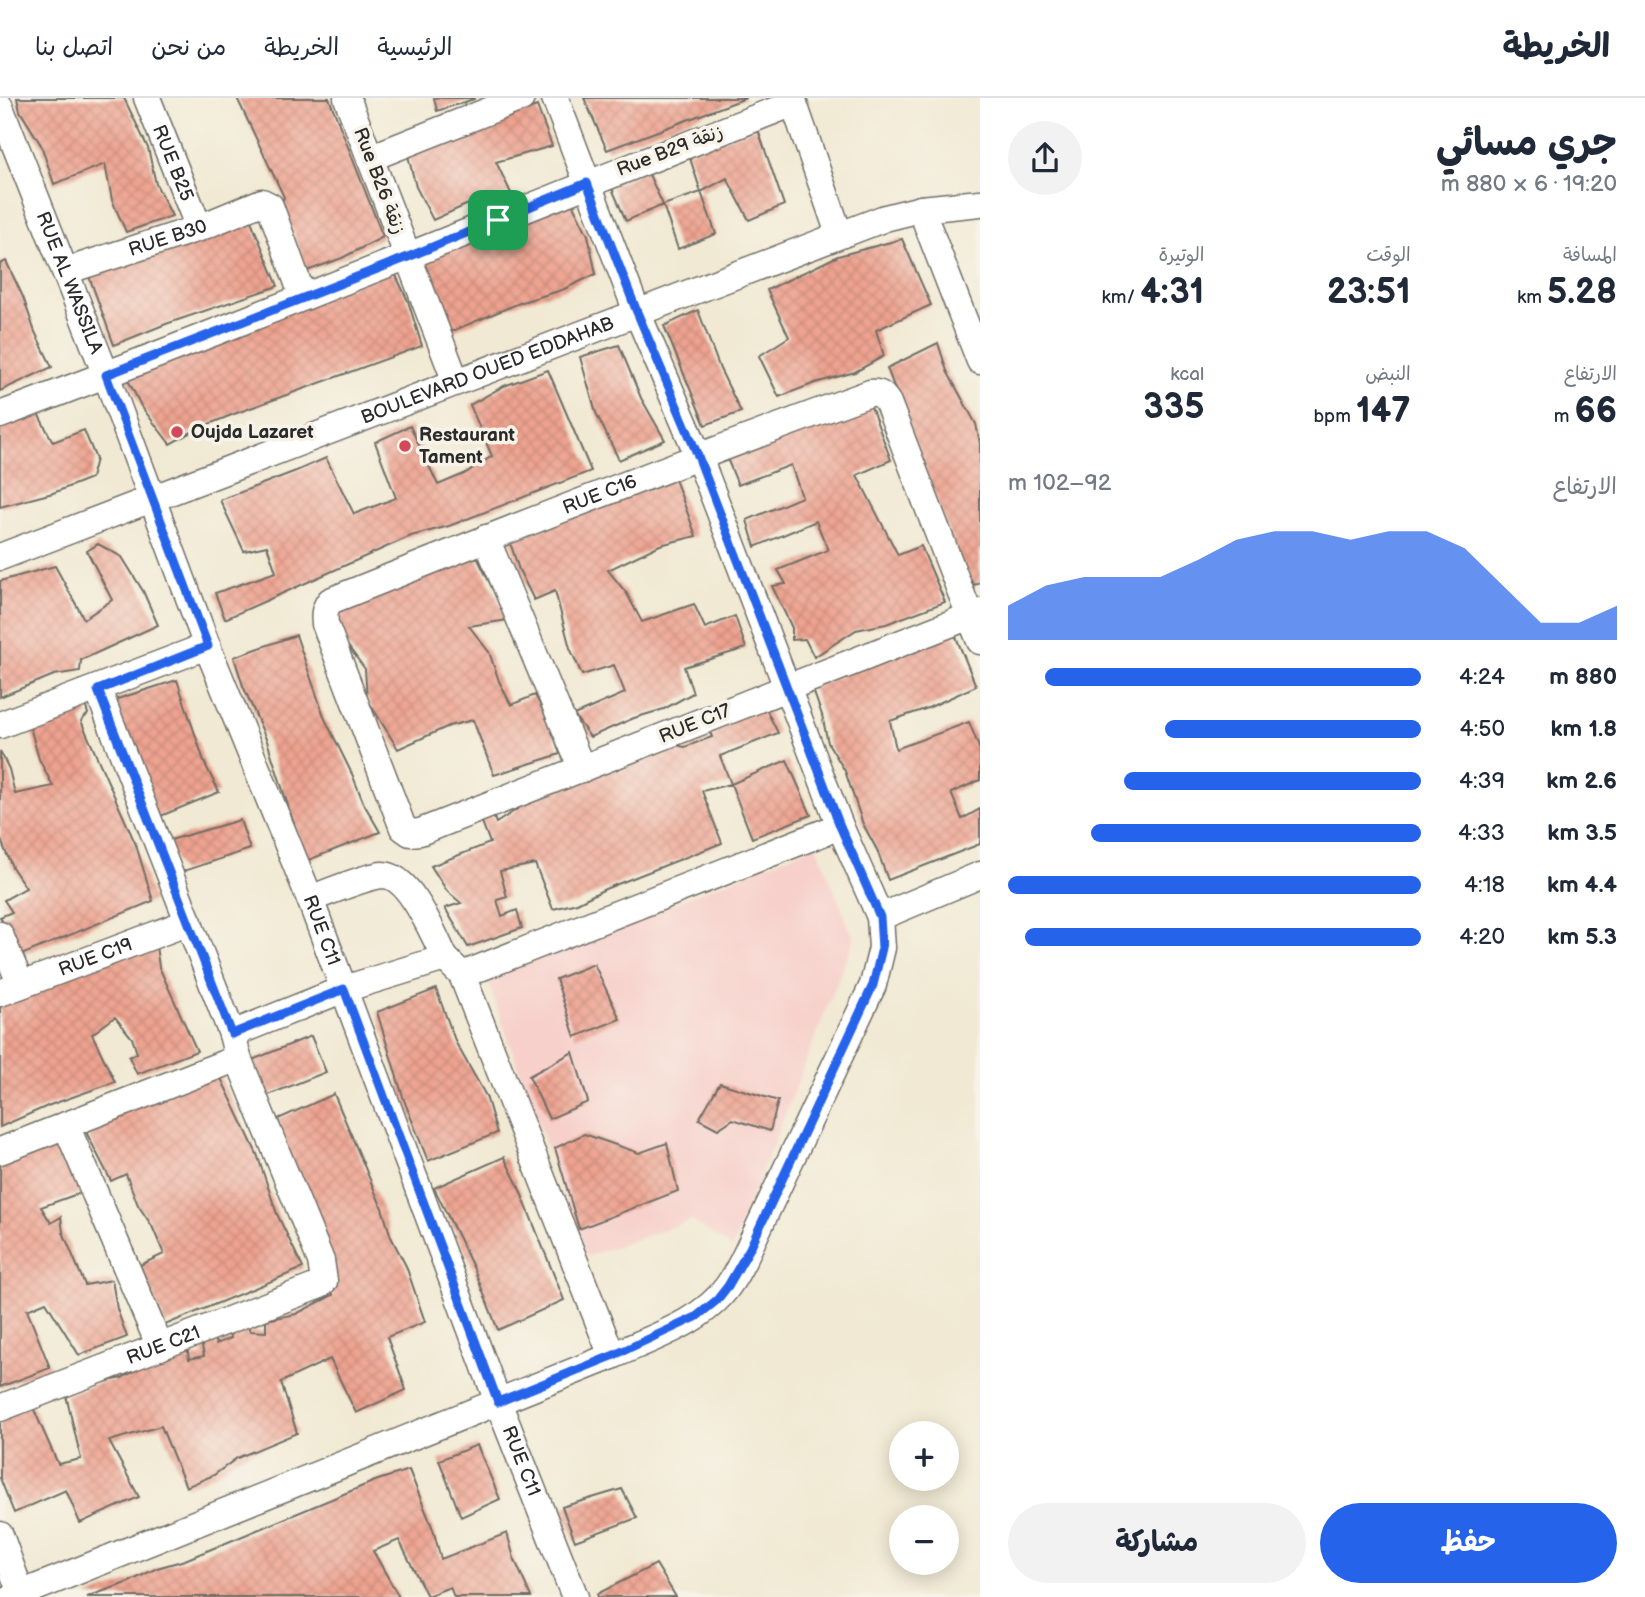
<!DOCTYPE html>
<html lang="ar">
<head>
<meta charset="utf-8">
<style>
  :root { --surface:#fff; --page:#f2f2f3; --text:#1f2937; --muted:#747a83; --line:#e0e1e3; --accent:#2563eb }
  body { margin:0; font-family:"Balsamiq Sans","Playpen Sans Arabic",sans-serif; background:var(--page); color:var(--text); direction:rtl; height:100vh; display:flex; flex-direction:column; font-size:26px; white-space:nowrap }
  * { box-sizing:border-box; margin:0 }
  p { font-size:23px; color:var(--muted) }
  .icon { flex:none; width:38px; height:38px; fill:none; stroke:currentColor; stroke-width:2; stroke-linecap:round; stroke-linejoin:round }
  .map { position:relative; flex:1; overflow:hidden; direction:ltr }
  .sheet { display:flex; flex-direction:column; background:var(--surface); width:665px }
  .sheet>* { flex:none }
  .tools { position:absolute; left:889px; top:1323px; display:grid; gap:14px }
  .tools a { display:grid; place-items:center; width:70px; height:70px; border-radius:50%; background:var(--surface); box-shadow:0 4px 18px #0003; font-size:35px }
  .pin { position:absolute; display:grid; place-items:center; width:60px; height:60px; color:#fff; margin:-30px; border-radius:14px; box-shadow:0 4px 10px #0006 }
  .round { display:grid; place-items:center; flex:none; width:74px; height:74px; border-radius:37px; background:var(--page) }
  .headline { display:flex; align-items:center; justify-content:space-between; height:119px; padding:0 28px }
  h1 { font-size:38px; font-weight:700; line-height:52px }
  .figures { display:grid; grid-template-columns:repeat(3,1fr); gap:10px; height:119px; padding:7px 28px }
  .figures div { display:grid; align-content:center }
  .figures b { font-size:35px; font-weight:700 }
  .figures small { font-size:19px; font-weight:400 }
  .figures p { font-size:19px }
  .chart { height:196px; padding:14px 28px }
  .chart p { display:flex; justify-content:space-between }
  .chart svg { width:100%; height:126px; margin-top:7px; fill:var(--accent); opacity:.7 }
  .cta { display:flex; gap:14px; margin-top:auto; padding:14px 28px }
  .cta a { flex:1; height:80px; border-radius:42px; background:var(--accent); color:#fff; font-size:28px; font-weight:700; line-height:80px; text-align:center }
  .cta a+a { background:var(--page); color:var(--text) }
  ul { padding:0 28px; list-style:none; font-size:23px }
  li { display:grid; grid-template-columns:112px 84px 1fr; align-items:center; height:52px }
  li i { height:18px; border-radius:9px; background:var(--accent) }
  header { display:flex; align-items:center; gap:42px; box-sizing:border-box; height:98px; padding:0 35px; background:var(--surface); border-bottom:2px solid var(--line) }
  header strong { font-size:33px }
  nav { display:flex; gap:38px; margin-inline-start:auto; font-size:24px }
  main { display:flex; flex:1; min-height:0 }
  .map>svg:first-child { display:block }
  .built { fill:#f7d0cb }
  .building { fill:url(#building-cross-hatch) }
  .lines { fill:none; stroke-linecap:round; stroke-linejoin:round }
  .minor-casing { stroke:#706e66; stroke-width:29 }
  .minor { stroke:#fff; stroke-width:26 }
  .route-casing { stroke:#fff; stroke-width:14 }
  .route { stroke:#2563eb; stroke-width:9 }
  .poi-dot { fill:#d1495b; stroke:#f7f3e8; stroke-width:2.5 }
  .labels { text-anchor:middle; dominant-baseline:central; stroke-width:7; stroke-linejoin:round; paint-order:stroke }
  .street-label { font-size:19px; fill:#2b2b2b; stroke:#f7f3e8 }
  .poi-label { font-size:19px; font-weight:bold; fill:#2b2b2b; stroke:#f7f3e8; text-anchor:start }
</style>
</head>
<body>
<header>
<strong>الخريطة</strong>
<nav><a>الرئيسية</a><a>الخريطة</a><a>من نحن</a><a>اتصل بنا</a></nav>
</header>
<main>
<section class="sheet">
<div class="headline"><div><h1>جري مسائي</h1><p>19:20 · 6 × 880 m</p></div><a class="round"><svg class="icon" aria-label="share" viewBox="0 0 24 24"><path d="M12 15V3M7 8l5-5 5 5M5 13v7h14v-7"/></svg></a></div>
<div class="figures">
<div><p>المسافة</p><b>5.28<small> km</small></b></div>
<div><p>الوقت</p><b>23:51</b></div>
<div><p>الوتيرة</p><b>4:31<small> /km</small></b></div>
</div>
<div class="figures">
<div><p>الارتفاع</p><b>66<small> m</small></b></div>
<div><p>النبض</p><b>147<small> bpm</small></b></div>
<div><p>kcal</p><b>335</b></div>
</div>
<div class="chart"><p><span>الارتفاع</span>92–102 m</p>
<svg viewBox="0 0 160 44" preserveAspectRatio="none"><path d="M0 44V32L10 25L20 22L30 22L40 22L50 16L60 9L70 6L80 6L90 9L100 6L110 6L120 12L130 25L140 38L150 38L160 32V44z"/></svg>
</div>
<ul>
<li><b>880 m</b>4:24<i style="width:91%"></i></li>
<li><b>1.8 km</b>4:50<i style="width:62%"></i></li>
<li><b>2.6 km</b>4:39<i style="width:72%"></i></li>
<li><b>3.5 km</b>4:33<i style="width:80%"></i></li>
<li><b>4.4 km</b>4:18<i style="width:100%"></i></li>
<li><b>5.3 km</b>4:20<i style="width:96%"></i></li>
</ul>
<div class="cta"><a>حفظ</a><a>مشاركة</a></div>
</section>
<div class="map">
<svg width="980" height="1499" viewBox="0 0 980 1499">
  <defs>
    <pattern id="building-cross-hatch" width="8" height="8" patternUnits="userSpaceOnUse" patternTransform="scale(1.75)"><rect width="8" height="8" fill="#eea390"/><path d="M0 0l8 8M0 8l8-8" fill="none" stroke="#cc8c7c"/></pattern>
  </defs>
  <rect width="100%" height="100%" fill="#f7f3e8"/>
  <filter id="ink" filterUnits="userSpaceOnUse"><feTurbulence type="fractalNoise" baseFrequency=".0143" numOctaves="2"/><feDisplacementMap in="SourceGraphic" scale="14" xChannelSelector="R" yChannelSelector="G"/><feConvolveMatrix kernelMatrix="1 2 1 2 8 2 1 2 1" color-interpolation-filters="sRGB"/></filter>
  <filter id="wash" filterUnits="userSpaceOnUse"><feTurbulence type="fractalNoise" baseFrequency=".00686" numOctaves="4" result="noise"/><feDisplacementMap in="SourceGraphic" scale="28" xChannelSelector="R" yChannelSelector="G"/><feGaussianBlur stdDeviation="1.57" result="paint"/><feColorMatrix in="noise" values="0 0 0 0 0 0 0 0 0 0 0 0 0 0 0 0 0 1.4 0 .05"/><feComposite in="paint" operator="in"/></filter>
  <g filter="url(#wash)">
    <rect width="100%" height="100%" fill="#f1e9d3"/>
    <path class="built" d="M816,747L854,841L732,1150L691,1122L586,1159L487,881Z"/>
    <g id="blocks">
      <path class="building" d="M17,0H124L148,50L156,86L172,118L126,134L112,102L105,66L54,86L41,47L20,13Z
        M237,0H329L383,139L342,160L307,173L293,134L280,109L284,99Z
        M434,0H474V1L437,13Z
        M584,0H746L607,52Z
        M537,8L552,48L496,64L511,95L466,107L433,122L416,89L407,54Z
        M757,29L784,107L749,122L727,80L701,94L688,54Z
        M647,72L663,107L626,123L611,88Z
        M701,94L716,136L678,151L663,107Z
        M570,101L588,137L596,176L562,192L522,204L450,234L419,158Z
        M249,118L278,188L166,226L114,247L89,178Z
        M902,141L931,207L876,232L884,258L855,274L815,285L779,299L759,258L789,239L767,192L838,158Z
        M6,163L23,199L35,234L52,269L0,293V166Z
        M393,171L408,203L422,248L234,316L199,330L170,346L141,308L125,276Z
        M698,212L720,271L741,314L705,327L664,228Z
        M938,245L947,273L976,326L980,345V485L974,487L960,465L887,270Z
        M619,247L641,300L665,342L619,362L596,315L580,259Z
        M548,272L591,373L449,428L411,438L225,521L215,495L276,474L267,448L244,453L220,402L296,373L326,360L354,416L396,400L375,344L410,328L438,387L464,376L492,358L470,307L504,288Z
        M868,301L891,362L857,377L898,457L921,448L945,504L886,526L856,532L814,559L805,541L792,542V530L772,488L786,486L778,472L828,452L816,423L755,449L747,422L802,399L791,367L738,387L726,358Z
        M36,312L53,344L84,332L96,361L91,380L53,395L0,409V325Z
        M675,381L696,438L660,447L608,472L627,496L642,524L694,506L705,530L735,518L746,550L684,569L693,595L664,611L634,620L590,639L574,617L625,595L614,567L582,577L570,550L555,493L534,502L519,472L509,441Z
        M98,446L122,459L143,493L158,527L81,562L80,573L54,577L0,599V483L55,468L84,521L112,502L87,453Z
        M477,459L508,522L469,528L489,554L499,583L511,607L535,597L551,627L560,656L494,677L473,622L449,628L398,651L367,601L365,571L342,540L334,509Z
        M954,534L976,588L928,610L890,623L896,651L969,624L980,652V682L951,695L962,721L980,711V746L888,782L877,752L863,726L845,673L828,645L822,617L812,589Z
        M296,537L325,621L352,676L364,706L380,734L306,763L267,643L243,588L234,559Z
        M177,582L205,666L219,694L156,720L114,602Z
        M762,603L778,635L720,658L731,686L702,693L722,745L605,791L577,805L553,811L535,766L500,773L507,799L497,802L502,818L517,812L522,830L468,849L445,810L461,805L447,793L431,768L490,745L479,716L491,712L496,725L519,710L521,702L656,643L685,649L712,639L707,627Z
        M85,606L88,616L81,623L136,747L153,803L14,860L7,832L0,819L12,814L4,802L26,790L12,769L0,740V653L9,671L15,696L53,688L39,661L30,629Z
        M787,662L811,717L752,740L731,686Z
        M240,722L250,751L181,774L167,743Z
        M155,841L159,869L197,953L137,976L129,959L137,955L132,940L115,919L92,936L115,984L50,1007L0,1029V899Z
        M594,866L620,921L575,939L556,881Z
        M436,891L456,945L486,998L497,1035L428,1063L404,1002L377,914Z
        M311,938L326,974L266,998L252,962Z
        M573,954L588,1004L549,1021L529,978Z
        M219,976L257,1056L277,1116L303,1170L165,1227L140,1167L164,1156L152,1128L138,1107L126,1076L111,1083L83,1028Z
        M720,985L778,1003L770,1033L733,1021L718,1031L699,1021Z
        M334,996L382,1110L391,1139L406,1168L425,1224L387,1239L406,1292L356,1315L330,1261L281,1284L297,1335L237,1360L214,1377L186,1389L161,1328L109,1343L139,1399L80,1425L66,1392L14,1415L0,1380V1320L32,1307L58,1366L81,1361L66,1297L95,1286L122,1280L147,1266L187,1249L189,1261L204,1258L201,1243L214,1241L216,1246L231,1240L229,1229L246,1223L250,1233L266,1234V1222L296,1216L333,1197L328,1166L287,1053L278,1021Z
        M584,1036L639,1055L667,1045L678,1093L579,1131L555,1050Z
        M62,1042L74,1069L80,1095L41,1109L51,1125L61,1119L63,1134L85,1187L112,1182L117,1211L127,1239L79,1257L46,1204L27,1212L50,1270L0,1289V1063Z
        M504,1059L517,1085L564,1202L498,1232L474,1171L434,1090Z
        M477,1347L500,1401L461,1419L439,1362Z
        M409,1372L433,1431L441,1461L507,1435L514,1460L531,1499H454L450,1489L427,1498L399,1442L373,1453L399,1499H87L129,1484L157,1470L185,1462L375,1383Z
        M622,1391L637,1420L575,1443L562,1409Z
        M656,1466L676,1499H598L597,1496Z"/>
    </g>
  </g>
  <g filter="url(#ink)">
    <use href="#blocks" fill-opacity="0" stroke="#706e66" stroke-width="2"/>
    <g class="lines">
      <g class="minor-casing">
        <g id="minor">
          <path id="s1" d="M147,0L199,130"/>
          <path d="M347,0L456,284"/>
          <path d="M555,0L637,214L698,357L840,728L880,819"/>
          <path d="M792,0L839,136"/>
          <path id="s2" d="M0,9L106,277L207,548L310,801L498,1304L575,1499"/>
          <path d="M370,60L521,0"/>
          <path d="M921,111L980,263"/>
          <path id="s3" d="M66,173L199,130L262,104L270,108L303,199"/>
          <path d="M0,317C266,217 529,108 794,5"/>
          <path d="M486,440L582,671"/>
          <path id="s4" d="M0,459L885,120L921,111L980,105"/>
          <path id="s5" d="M980,514L970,518L420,734L410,735L403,730L325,526C324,517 324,511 330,503C509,431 689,361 870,295C880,294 883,297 888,305L970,518L980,543"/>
          <path d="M98,592L232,936"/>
          <path d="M0,627L207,548"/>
          <path d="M310,801C326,795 367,778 382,777C410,776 434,838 445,860"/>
          <path d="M0,837L21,887"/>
          <path d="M462,877L840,728"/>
          <path id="s6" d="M0,895L189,824"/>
          <path d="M66,1027L160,1249"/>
          <path d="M0,1053L238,960L232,936L344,891L445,860L462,877L612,1258"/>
          <path id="s7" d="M0,1310L320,1187L324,1183L321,1163L238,960"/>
          <path d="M0,1437L22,1499"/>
          <path d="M13,1499L612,1258C651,1240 702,1225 728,1188C736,1177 743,1163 749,1150L873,887L882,850L880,819L980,777"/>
        </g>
      </g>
      <use href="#minor" class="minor"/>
    </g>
  </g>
  <g class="lines" filter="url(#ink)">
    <g class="route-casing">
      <path id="route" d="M587,85L637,214L698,358L840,728L880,819L882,850L873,887L750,1150L728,1188L717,1202L696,1219L612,1258L498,1304L344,891L232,936L98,592L208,548L106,277L408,159Z"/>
    </g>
    <use href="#route" class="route"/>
  </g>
  <g class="poi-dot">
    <circle cx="177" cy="334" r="7"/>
    <circle cx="405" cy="348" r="7"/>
  </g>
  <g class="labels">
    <g class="street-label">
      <text transform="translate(670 53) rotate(-21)">Rue B29 زنقة</text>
      <text stroke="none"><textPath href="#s1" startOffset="70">RUE B25</textPath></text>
      <text transform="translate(379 83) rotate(69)">Rue B26 زنقة</text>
      <text stroke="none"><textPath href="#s3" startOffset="107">RUE B30</textPath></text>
      <text stroke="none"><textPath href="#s2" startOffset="189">RUE AL WASSILA</textPath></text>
      <text stroke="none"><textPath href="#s4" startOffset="522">BOULEVARD OUED EDDAHAB</textPath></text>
      <text stroke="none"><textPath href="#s5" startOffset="1153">RUE C16</textPath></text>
      <text transform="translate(695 626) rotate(-22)">RUE C17</text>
      <text stroke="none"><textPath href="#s2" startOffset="884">RUE C11</textPath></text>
      <text stroke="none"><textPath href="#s6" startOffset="102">RUE C19</textPath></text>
      <text stroke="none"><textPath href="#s7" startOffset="175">RUE C21</textPath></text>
      <text stroke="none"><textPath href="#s2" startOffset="1451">RUE C11</textPath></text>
    </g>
    <g class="poi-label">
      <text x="191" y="334">Oujda Lazaret</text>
      <text x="419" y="337">Restaurant<tspan x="419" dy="22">Tament</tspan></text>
    </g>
  </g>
</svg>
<div class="tools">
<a>+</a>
<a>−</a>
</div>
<div class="pin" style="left:498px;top:122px;background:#1e9e55"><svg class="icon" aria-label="arrive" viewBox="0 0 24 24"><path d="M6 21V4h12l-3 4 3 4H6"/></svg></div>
</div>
</main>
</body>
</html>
